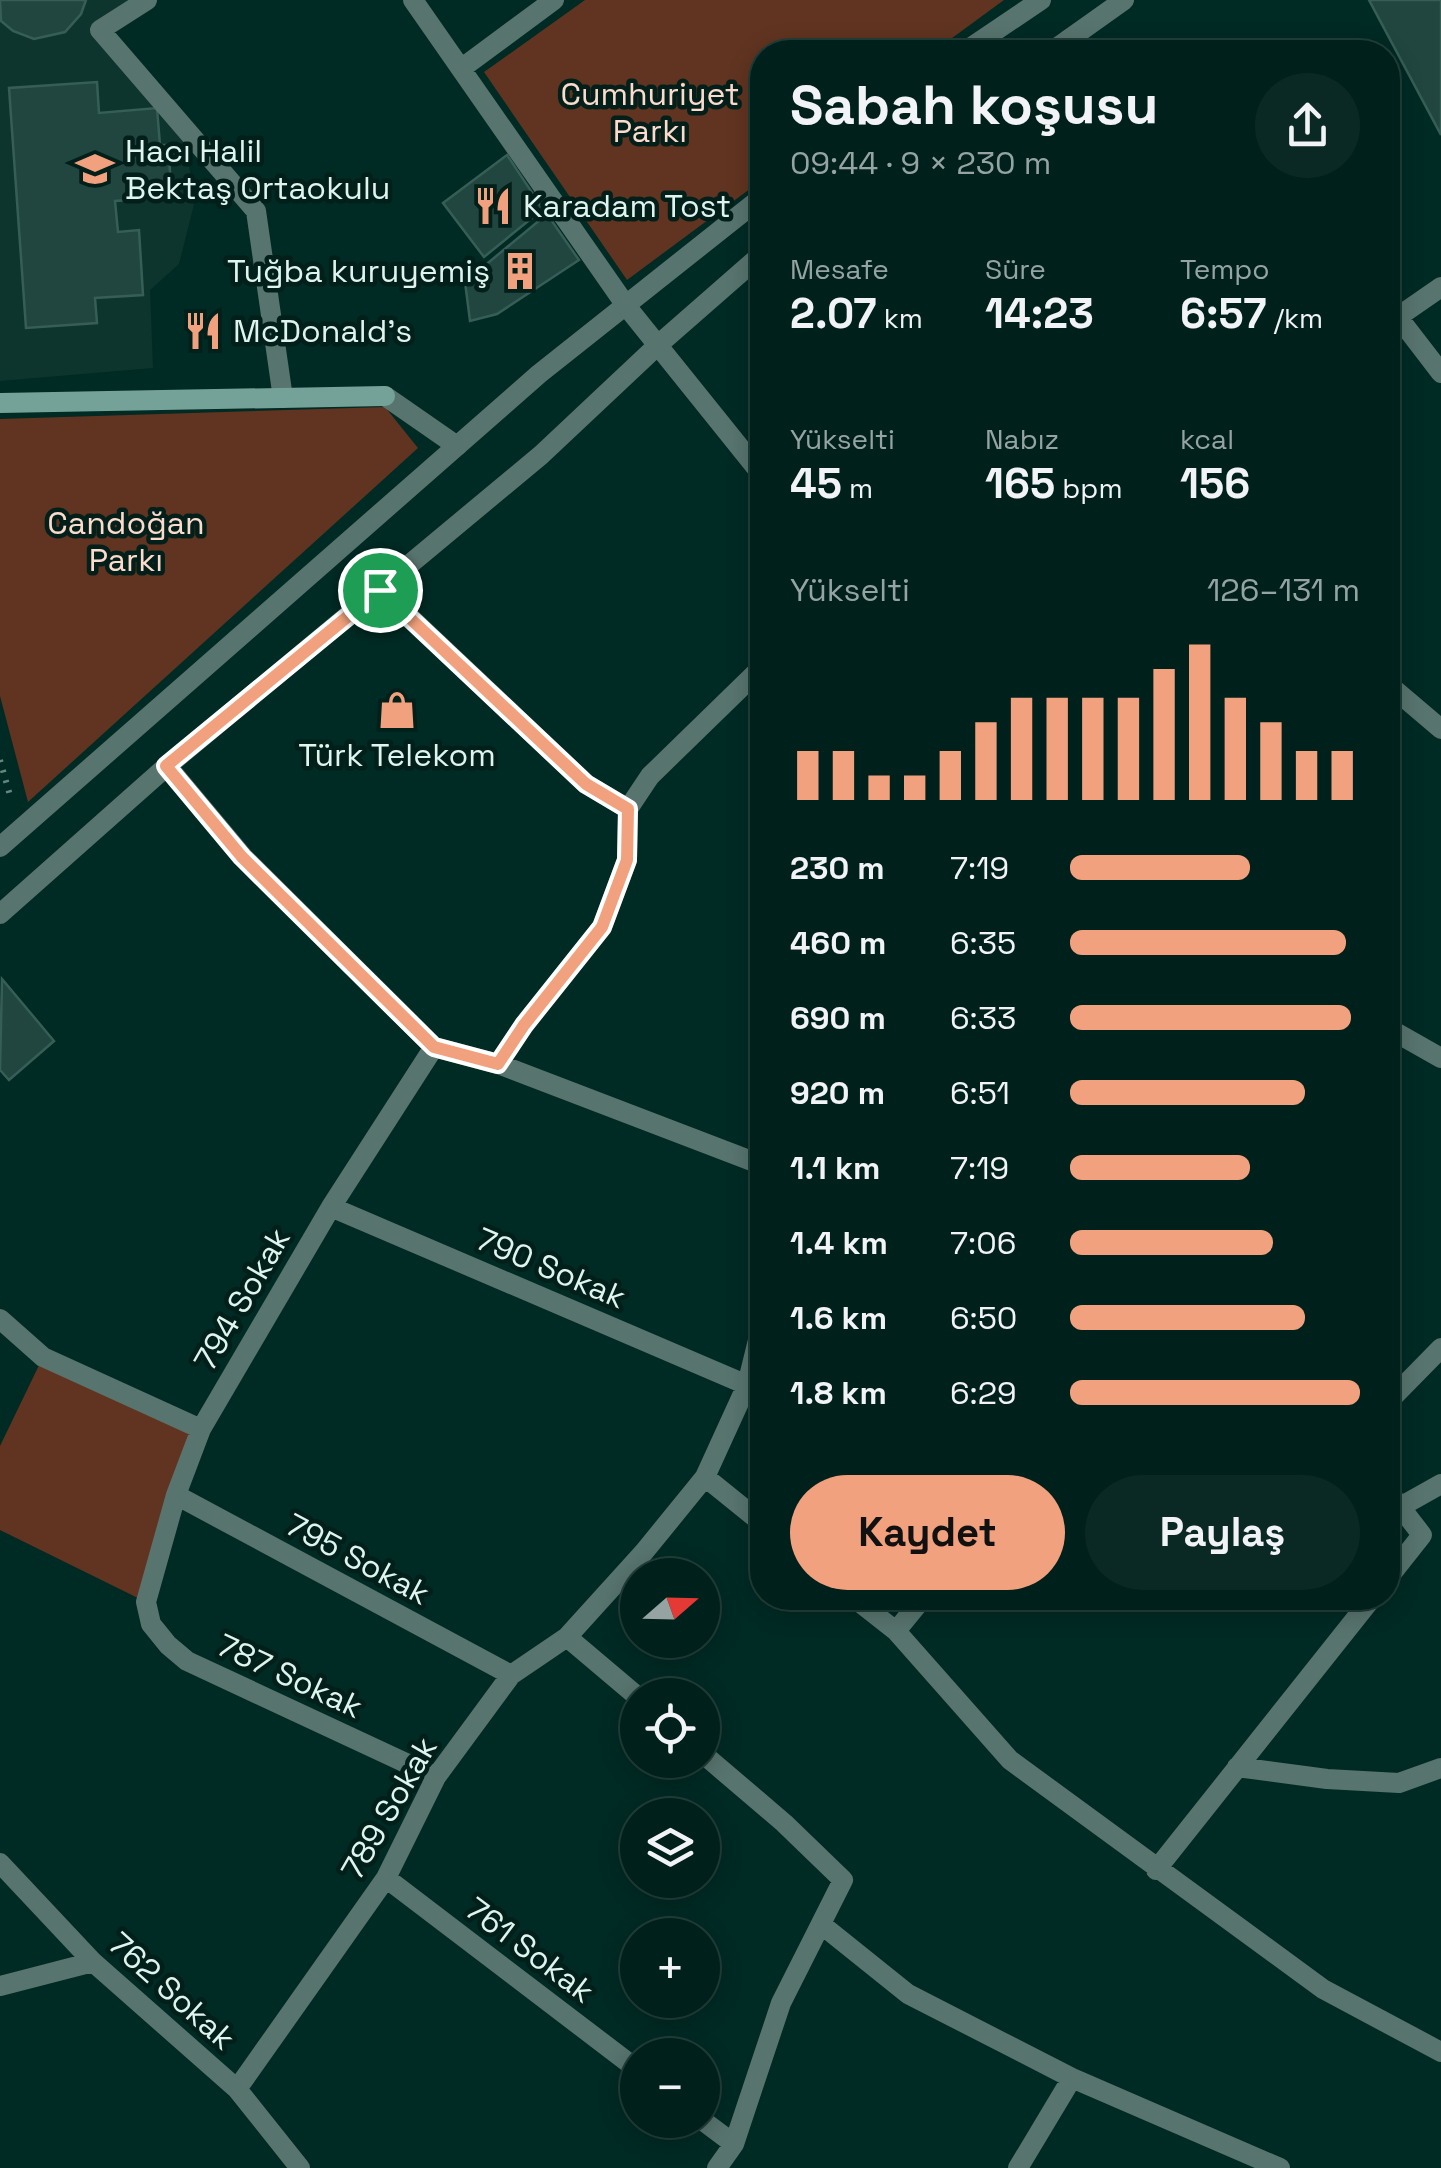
<!DOCTYPE html>
<html lang="tr">
<head>
<meta charset="utf-8">
<style>
  :root { --surface:#00201b; --page:#0a2824; --text:#f1f3f6; --muted:#95a3a3; --line:#223e3a; --accent:#f1a17d }
  body { margin:0; font-family:"Space Grotesk",sans-serif; background:var(--page); color:var(--text); height:100vh; display:flex; flex-direction:column; font-size:38px; white-space:nowrap }
  * { box-sizing:border-box; margin:0 }
  p { font-size:32px; color:var(--muted) }
  .icon { flex:none; width:55px; height:55px; fill:none; stroke:currentColor; stroke-width:2; stroke-linecap:round; stroke-linejoin:round }
  .map { position:relative; flex:1; overflow:hidden }
  .panel { position:absolute; left:750px; top:40px; width:650px; height:1570px; display:flex; flex-direction:column; background:var(--surface); border-radius:40px; box-shadow:0 5px 25px #0003,0 0 0 2px var(--line) }
  .panel>* { flex:none }
  .needle { width:65px; rotate:70deg }
  .fabs { position:absolute; left:620px; top:1558px; display:grid; gap:20px }
  .fabs a { display:grid; place-items:center; width:100px; height:100px; border-radius:50%; background:var(--surface); box-shadow:0 5px 25px #0003,0 0 0 2px var(--line); font-size:50px }
  .pin { position:absolute; display:grid; place-items:center; width:85px; height:85px; color:#fff; margin:-42px; border:5px solid #fff; border-radius:50%; box-shadow:0 2px 10px #0007 }
  .round { display:grid; place-items:center; flex:none; width:105px; height:105px; border-radius:52px; background:var(--page) }
  .head { display:flex; align-items:center; justify-content:space-between; height:170px; padding:0 40px }
  h1 { font-size:55px; font-weight:600; line-height:75px }
  .figures { display:grid; grid-template-columns:repeat(3,1fr); gap:15px; height:170px; padding:10px 40px }
  .figures div { display:grid; align-content:center }
  .figures b { font-size:42px; font-weight:600 }
  .figures small { font-size:28px; font-weight:400 }
  .figures p { font-size:28px }
  .chart { height:280px; padding:20px 40px }
  .chart p { display:flex; justify-content:space-between }
  .chart svg { width:100%; height:180px; margin-top:10px; stroke:var(--accent); stroke-width:6 }
  .cta { display:flex; gap:20px; margin-top:auto; padding:20px 40px }
  .cta a { flex:1; height:115px; border-radius:60px; background:var(--accent); color:#111; font-size:40px; font-weight:600; line-height:115px; text-align:center }
  .cta a+a { background:var(--page); color:var(--text) }
  ul { padding:0 40px; list-style:none; font-size:32px }
  li { display:grid; grid-template-columns:160px 120px 1fr; align-items:center; height:75px }
  li i { height:25px; border-radius:12px; background:var(--accent) }
  .map>svg:first-child { display:block }
  .built { fill:#0d352e }
  .green { fill:#603420 }
  .building { fill:#20463f; stroke:#375e56; stroke-width:2.5 }
  .lines { fill:none; stroke-linecap:round; stroke-linejoin:round }
  .path { stroke:#668680; stroke-width:6; stroke-dasharray:2.5 8; stroke-linecap:butt }
  .lane { stroke:#58746e; stroke-width:20 }
  .street { stroke:#58746e; stroke-width:20 }
  .secondary { stroke:#75a298; stroke-width:20 }
  .route-casing { stroke:#fff; stroke-width:20 }
  .route { stroke:#f1a17d; stroke-width:12 }
  .labels { text-anchor:middle; dominant-baseline:central; stroke-width:9; stroke-linejoin:round; paint-order:stroke }
  .park-label { font-size:32px; fill:#fcdbcd; stroke:#021f1a }
  .poi-label { font-size:32px; fill:#dff4ef; stroke:#021f1a; text-anchor:start }
  .street-label { font-size:32px; fill:#dff4ef; stroke:#021f1a }
</style>
</head>
<body>
<div class="map">
<svg width="1441" height="2168" viewBox="0 0 1441 2168">
  <rect width="100%" height="100%" fill="#002a24"/>
  <path class="built" d="M0,0H139L94,31L184,138L195,200L179,264L150,290L153,368L0,381Z"/>
  <path class="green" d="M585,0H1004L933,52H762V180L627,280L484,72Z
    M385,407L418,448L28,802L0,696V419Z
    M43,1357L201,1429L146,1602L0,1530V1446Z"/>
  <path class="building" d="M0,0H86L81,14L65,32L34,39L13,31L1,21Z
    M1369,0H1441V135Z
    M97,82L99,113L157,108L160,145H168L172,197L115,201L118,232L139,230L143,295L95,298L97,323L26,328L9,88Z
    M507,155L543,209L484,257L443,203Z
    M547,214L579,260L497,314L470,321L465,282Z
    M2,979L54,1041L9,1080L0,1070Z"/>
  <g class="lines">
    <path class="path" d="M0,760L11,799"/>
    <path class="lane" d="M964,52L1041,0
      M1051,52L1124,0
      M0,847L539,374L762,197
      M0,914L167,766L541,455L658,345L762,254"/>
    <path class="street" d="M147,0L100,30L256,211L283,398
      M413,0L627,307L762,475
      M1069,39L1081,52
      M462,68L554,0
      M1398,317L1441,373
      M1389,323L1441,287
      M385,396L457,446
      M381,590L586,784L628,809
      M1388,684L1441,729
      M167,766L243,857L434,1047L498,1064L762,1165
      M1388,1028L1441,1058
      M434,1047L331,1207L201,1429L176,1495L146,1602L151,1624L168,1645L187,1661L436,1777
      M498,1064L524,1025L602,927L627,860L628,809L650,776L762,667
      M331,1207L747,1385
      M0,1319L43,1357L201,1429
      M1388,1402L1441,1348
      M705,1477L762,1523
      M1388,1491L1422,1535L1388,1578
      M176,1495L511,1675
      M1400,1507L1441,1484
      M854,1598L896,1631L1010,1760L1323,1989L1441,2052
      M896,1631L923,1598
      M567,1637L638,1697
      M702,1753L784,1823L843,1880L781,2003L734,2144L717,2168
      M1237,1767L1327,1779L1399,1783L1441,1768
      M0,1863L93,1962L237,2089L300,2168
      M1156,1870L1372,1598
      M386,1878L638,2070
      M822,1925L908,1994L1072,2078L1280,2168
      M0,1986L93,1962
      M237,2089L386,1878L436,1777L511,1675L567,1637L644,1552L705,1477L747,1385L762,1324
      M702,2120L734,2144
      M1018,2168L1072,2078"/>
    <path class="secondary" d="M0,403L385,396"/>
  </g>
  <g class="lines">
    <g class="route-casing">
      <path id="route" d="M380,590L586,784L628,809L627,860L602,927L524,1025L498,1064L434,1047L242,857L166,766Z"/>
    </g>
    <use href="#route" class="route"/>
  </g>
  <defs>
    <g id="school-bare" transform="scale(3)"><path d="M0-5L7-2L0 1L-7-2ZM-4 1L0 2.5L4 1V4Q0 6-4 4Z" fill="#f1a17d" stroke="#021f1a" stroke-width="2.5" paint-order="stroke"/></g>
    <g id="restaurant-bare" transform="scale(3)"><path d="M-5-6h1v4h1v-4h1v4h1v-4h1v5L-1.5 .5V6h-2V.5L-5-1ZM5-6V6H3V1.5H1.5Q1.5-4 5-6Z" fill="#f1a17d" stroke="#021f1a" stroke-width="2.5" paint-order="stroke"/></g>
    <g id="building-bare" transform="scale(3)"><path d="M-4-6H4V6H1V3H-1V6H-4ZM-2.5-4.3h1.7v1.8h-1.7ZM.8-4.3h1.7v1.8H.8ZM-2.5-1h1.7V.8h-1.7ZM.8-1h1.7V.8H.8Z" fill="#f1a17d" stroke="#021f1a" stroke-width="2.5" paint-order="stroke"/></g>
    <g id="shop-bare" transform="scale(3)"><path d="M-5-2.5h2.3a2.7 3.5 0 0 1 5.4 0H5L5.5 6h-11ZM-1.5-2.5h3a1.5 2.3 0 0 0-3 0Z" fill="#f1a17d" stroke="#021f1a" stroke-width="2.5" paint-order="stroke"/></g>
  </defs>
  <g fill-rule="evenodd">
    <use href="#school-bare" x="95" y="169"/>
    <use href="#restaurant-bare" x="493" y="206"/>
    <use href="#building-bare" x="520" y="271"/>
    <use href="#restaurant-bare" x="203" y="331"/>
    <use href="#shop-bare" x="397" y="710"/>
  </g>
  <g class="labels">
    <g class="park-label">
      <text x="650" y="94">Cumhuriyet<tspan x="650" dy="37">Parkı</tspan></text>
      <text x="126" y="523">Candoğan<tspan x="126" dy="37">Parkı</tspan></text>
    </g>
    <g class="poi-label">
      <text x="125" y="151">Hacı Halil<tspan x="125" dy="37">Bektaş Ortaokulu</tspan></text>
      <text x="523" y="206">Karadam Tost</text>
      <text x="490" y="271" text-anchor="end">Tuğba kuruyemiş</text>
      <text x="233" y="331">McDonald's</text>
      <text x="397" y="755" text-anchor="middle">Türk Telekom</text>
    </g>
    <g class="street-label">
      <text transform="translate(551 1268) rotate(23)">790 Sokak</text>
      <text transform="translate(242 1299) rotate(-60)">794 Sokak</text>
      <text transform="translate(358 1559) rotate(28)">795 Sokak</text>
      <text transform="translate(290 1676) rotate(25)">787 Sokak</text>
      <text transform="translate(389 1808) rotate(-60)">789 Sokak</text>
      <text transform="translate(530 1950) rotate(37)">761 Sokak</text>
      <text transform="translate(172 1991) rotate(42)">762 Sokak</text>
    </g>
  </g>
</svg>
<div class="fabs">
<a><svg class="needle" viewBox="-14 -14 28 28"><path d="M0-13l5 13h-10z" fill="#e53935"/><path d="M0 13l5-13h-10z" fill="#95a3a3"/></svg></a>
<a><svg class="icon" aria-label="locate" viewBox="0 0 24 24"><circle cx="12" cy="12" r="6"/><path d="M12 2v4M12 18v4M2 12h4M18 12h4"/></svg></a>
<a><svg class="icon" aria-label="layers" viewBox="0 0 24 24"><path d="M12 4l9 5-9 5-9-5zM3 14l9 5 9-5"/></svg></a>
<a>+</a>
<a>−</a>
</div>
<div class="pin" style="left:380px;top:590px;background:#1e9e55"><svg class="icon" aria-label="arrive" viewBox="0 0 24 24"><path d="M6 21V4h12l-3 4 3 4H6"/></svg></div>
<section class="panel">
<div class="head"><div><h1>Sabah koşusu</h1><p>09:44 · 9 × 230 m</p></div><a class="round"><svg class="icon" aria-label="share" viewBox="0 0 24 24"><path d="M12 15V3M7 8l5-5 5 5M5 13v7h14v-7"/></svg></a></div>
<div class="figures">
<div><p>Mesafe</p><b>2.07<small> km</small></b></div>
<div><p>Süre</p><b>14:23</b></div>
<div><p>Tempo</p><b>6:57<small> /km</small></b></div>
</div>
<div class="figures">
<div><p>Yükselti</p><b>45<small> m</small></b></div>
<div><p>Nabız</p><b>165<small> bpm</small></b></div>
<div><p>kcal</p><b>156</b></div>
</div>
<div class="chart"><p><span>Yükselti</span>126–131 m</p>
<svg viewBox="0 0 160 44" preserveAspectRatio="none"><path d="M5 44V32M15 44V32M25 44V38M35 44V38M45 44V32M55 44V25M65 44V19M75 44V19M85 44V19M95 44V19M105 44V12M115 44V6M125 44V19M135 44V25M145 44V32M155 44V32"/></svg>
</div>
<ul>
<li><b>230 m</b>7:19<i style="width:62%"></i></li>
<li><b>460 m</b>6:35<i style="width:95%"></i></li>
<li><b>690 m</b>6:33<i style="width:97%"></i></li>
<li><b>920 m</b>6:51<i style="width:81%"></i></li>
<li><b>1.1 km</b>7:19<i style="width:62%"></i></li>
<li><b>1.4 km</b>7:06<i style="width:70%"></i></li>
<li><b>1.6 km</b>6:50<i style="width:81%"></i></li>
<li><b>1.8 km</b>6:29<i style="width:100%"></i></li>
</ul>
<div class="cta"><a>Kaydet</a><a>Paylaş</a></div>
</section>
</div>
</body>
</html>
